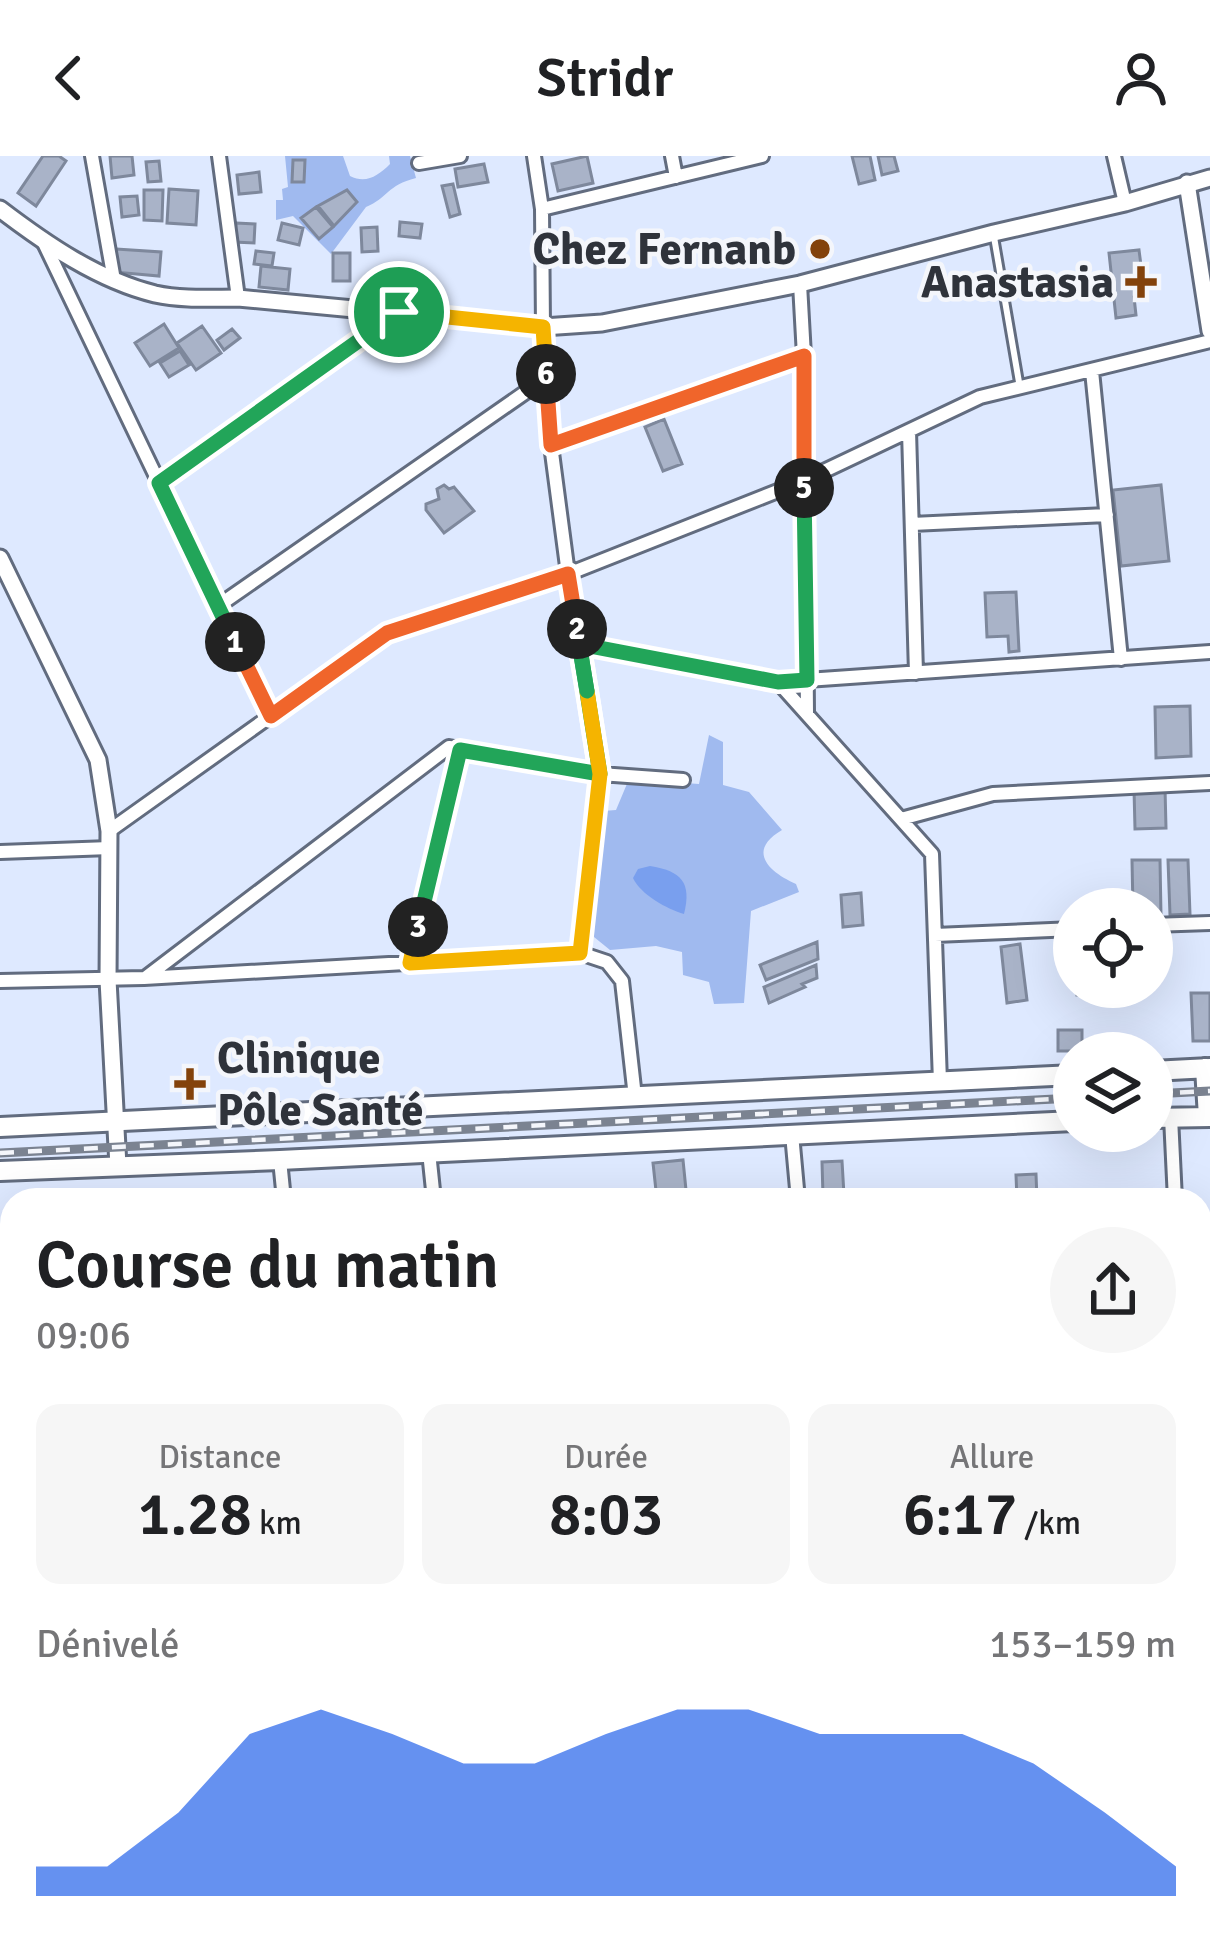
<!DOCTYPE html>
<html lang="fr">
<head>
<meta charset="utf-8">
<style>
  :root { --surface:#fff; --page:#f6f6f6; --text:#202124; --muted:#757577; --accent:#2563eb }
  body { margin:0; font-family:Signika,sans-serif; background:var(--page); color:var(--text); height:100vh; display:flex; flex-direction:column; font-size:45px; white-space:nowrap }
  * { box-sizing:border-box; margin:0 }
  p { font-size:39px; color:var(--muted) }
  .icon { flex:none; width:66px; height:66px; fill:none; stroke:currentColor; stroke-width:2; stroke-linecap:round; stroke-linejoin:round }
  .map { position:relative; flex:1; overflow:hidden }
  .side { position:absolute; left:0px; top:1032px; width:1212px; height:768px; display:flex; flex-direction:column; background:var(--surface); border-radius:36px 36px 0 0; box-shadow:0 12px 48px #0002 }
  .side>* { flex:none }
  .fabs { position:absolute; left:1053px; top:732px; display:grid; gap:24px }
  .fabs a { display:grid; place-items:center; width:120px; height:120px; border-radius:50%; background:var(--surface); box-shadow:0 12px 48px #0002; font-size:60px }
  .pin { position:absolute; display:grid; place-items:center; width:102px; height:102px; color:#fff; margin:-51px; border:6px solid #fff; border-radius:50%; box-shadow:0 3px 12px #0007 }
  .km { position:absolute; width:60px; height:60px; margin:-30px; border-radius:50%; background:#222; color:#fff; font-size:33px; line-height:60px; text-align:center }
  .round { display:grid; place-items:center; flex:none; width:126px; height:126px; border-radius:63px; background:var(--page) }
  .headline { display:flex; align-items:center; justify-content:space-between; height:204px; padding:0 36px }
  h1 { font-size:66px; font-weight:600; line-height:90px }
  .stats { display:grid; grid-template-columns:repeat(3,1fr); gap:18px; height:204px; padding:12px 36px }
  .stats div { display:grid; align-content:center; border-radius:24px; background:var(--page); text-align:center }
  .stats b { font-size:60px; font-weight:600 }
  .stats small { font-size:33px; font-weight:400 }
  .stats p { font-size:33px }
  .chart { height:336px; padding:24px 36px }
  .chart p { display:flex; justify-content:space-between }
  .chart svg { width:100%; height:216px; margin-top:12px; fill:var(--accent); opacity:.7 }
  header { display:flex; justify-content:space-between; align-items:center; height:156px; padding:0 36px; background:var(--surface); font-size:54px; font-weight:600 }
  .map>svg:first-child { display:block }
  .green { fill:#a0baef }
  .water { fill:#799fee }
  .building { fill:#a9b3c8; stroke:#7e889c; stroke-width:3 }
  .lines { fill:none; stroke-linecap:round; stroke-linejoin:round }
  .service-casing { stroke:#626c7f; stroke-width:12 }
  .minor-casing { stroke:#626c7f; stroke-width:18 }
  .tertiary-casing { stroke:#626c7f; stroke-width:21 }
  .secondary-casing { stroke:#626c7f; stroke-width:24 }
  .service { stroke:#fff; stroke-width:6 }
  .minor { stroke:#fff; stroke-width:12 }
  .tertiary { stroke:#fff; stroke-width:15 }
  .secondary { stroke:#fff; stroke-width:18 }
  .rail-casing { stroke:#7b8391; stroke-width:9 }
  .rail { stroke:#f4f6fb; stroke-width:4.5; stroke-dasharray:14; stroke-linecap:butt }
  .split-1-casing { stroke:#fff; stroke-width:24 }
  .split-2-casing { stroke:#fff; stroke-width:24 }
  .split-3-casing { stroke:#fff; stroke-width:24 }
  .split-4-casing { stroke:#fff; stroke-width:24 }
  .split-5-casing { stroke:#fff; stroke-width:24 }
  .split-6-casing { stroke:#fff; stroke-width:24 }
  .split-7-casing { stroke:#fff; stroke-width:24 }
  .split-1 { stroke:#22a559; stroke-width:15 }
  .split-2 { stroke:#f0652b; stroke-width:15 }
  .split-3 { stroke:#22a559; stroke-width:15 }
  .split-4 { stroke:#f5b400; stroke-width:15 }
  .split-5 { stroke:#22a559; stroke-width:15 }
  .split-6 { stroke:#f0652b; stroke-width:15 }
  .split-7 { stroke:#f5b400; stroke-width:15 }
  .poi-dot { fill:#83420b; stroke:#f4f6fb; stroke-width:4.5 }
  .labels { text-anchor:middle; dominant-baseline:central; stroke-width:9; stroke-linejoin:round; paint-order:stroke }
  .poi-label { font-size:45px; font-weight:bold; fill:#2f333b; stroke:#f4f6fb; text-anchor:end }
</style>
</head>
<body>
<header><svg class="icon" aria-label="back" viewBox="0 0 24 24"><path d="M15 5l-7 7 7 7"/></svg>Stridr<svg class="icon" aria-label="person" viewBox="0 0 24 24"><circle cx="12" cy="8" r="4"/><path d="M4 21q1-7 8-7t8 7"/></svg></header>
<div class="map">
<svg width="1210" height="1800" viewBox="0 0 1210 1800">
  <rect width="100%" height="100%" fill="#dee9ff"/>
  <path class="green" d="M285,0H343L350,20C366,28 378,20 390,8L389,0H410L416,22C387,29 388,42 366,51L331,98L293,60L276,64V44H283L282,33L288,31Z
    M709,579L723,586V629L749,636L782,674C746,695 769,716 796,728L799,736L751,755L744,847L714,848L709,826L683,819L682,796L656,790L610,794L594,781L596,692L603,655L616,654L629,623L699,628Z"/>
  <path class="water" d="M650,710C681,715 692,726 684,758C667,753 641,739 633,722L638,713Z"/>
  <path class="building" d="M43,0H59L66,5L36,50L18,37Z
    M110,0H132L134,19L112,22Z
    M587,0L593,27L558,35L552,8Z
    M852,0H870L875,24L859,28Z
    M878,0H894L898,15L882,19Z
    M293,4H305L304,26H292Z
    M159,5L161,25L148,26L146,6Z
    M484,8L488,26L458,31L455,13Z
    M259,16L261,36L239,38L237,19Z
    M453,28L460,58L450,61L442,30Z
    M169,33L198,35L196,69L167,67Z
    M144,34H163L162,65L144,64Z
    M347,34L357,46L334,70L318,50Z
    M137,40L139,59L122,61L120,41Z
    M316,51L333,71L319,83L301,62Z
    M400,66L422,68L420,82L399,80Z
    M236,67L255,68L254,87L234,86Z
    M282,67L303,72L299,89L278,84Z
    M377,71L378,95L362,96L361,72Z
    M116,93L161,96L159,120L114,116Z
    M1139,94L1145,140L1134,141L1136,159L1116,162L1109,97Z
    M256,95L274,97L272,110L254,108Z
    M333,97H350V125H333Z
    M261,110L290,113L288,134L259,131Z
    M164,168L179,192L150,210L135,187Z
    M202,170L221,197L196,214L177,187Z
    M232,173L240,182L224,194L217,184Z
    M180,195L189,209L169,221L160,207Z
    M664,263L682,308L663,315L645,271Z
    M444,329L449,333L454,331L474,355L444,377L426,354V348L439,343L437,333Z
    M1161,329L1169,405L1121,410L1113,334Z
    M1016,436L1019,495L1009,496L1008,480L987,481L985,437Z
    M1190,550L1191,600L1156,602L1155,551Z
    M1165,632L1166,672L1135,673L1134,633Z
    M1132,704H1160L1161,760H1152V753H1133Z
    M1168,704H1188L1190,758L1170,759Z
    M861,737L863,769L843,771L841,739Z
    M817,786L818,803L766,824L760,809Z
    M1020,788L1027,844L1007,847L1001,791Z
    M816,809L817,822L802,828L805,831L769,847L764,831Z
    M1077,831H1106V838L1077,839Z
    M1191,837H1210V885H1193Z
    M1058,874H1082V895H1058Z
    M683,1004L687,1044H657L653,1007Z
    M842,1005L844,1039L823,1040L822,1006Z
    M1036,1018L1037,1044H1017L1016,1019Z
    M1210,1091V1117L1200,1118V1092Z
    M1200,1453L1210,1460V1486L1204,1493L1200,1490Z
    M12,1472V1494L0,1495V1473Z
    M0,1602H12V1661L0,1662Z
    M112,1788H139L142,1800H92L91,1793Z
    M221,1788H246L248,1796L223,1800Z
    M301,1788H322L325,1800H276L275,1794Z
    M379,1788H435L437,1800H381Z
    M759,1788H790L779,1800H749Z
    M1010,1788H1048L1064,1800H1017L1007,1792Z
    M1099,1788H1129L1139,1796L1136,1800H1115Z"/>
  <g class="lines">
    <g class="service-casing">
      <path id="service" d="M994,81L1020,232"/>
    </g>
    <g class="minor-casing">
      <path id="minor" d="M92,0L114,124
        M219,0L238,142
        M534,0L542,53L543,171L551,289L568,418L600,618L580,797
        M672,0L676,21
        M1114,0L1125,47
        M419,7L460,0
        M542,53L762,0
        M44,87L271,560
        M800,128L804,200L807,557
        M1092,215L1121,503
        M909,275L916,517
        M551,289L804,200
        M159,327L398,157
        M912,368L1107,359
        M218,450L546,222
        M579,488L778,526L1210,496
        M778,526L932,698L940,926
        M901,663L993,638L1210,627
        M109,675L387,477L568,418L803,325L980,241L1210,185
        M0,696L110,692
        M1152,769L1210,767
        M935,779L1074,773
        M410,807L461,594
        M145,822L449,591L600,618L683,624
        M0,825L144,822L580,797L607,806L622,825L635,941
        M1171,961L1175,1044
        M792,978L798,1044
        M429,996L434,1044
        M280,1004L284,1044
        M0,1166H12
        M1200,1290L1210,1292
        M0,1295L12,1294
        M0,1430H12
        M1200,1549L1210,1554
        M0,1556L12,1555
        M0,1687L12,1686
        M77,1788L80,1800
        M206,1788L208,1800
        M380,1788L382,1800
        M523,1788L526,1800
        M672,1788L675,1800
        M815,1788L828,1800
        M790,1800L800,1788
        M1194,1800L1210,1779"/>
    </g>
    <g class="tertiary-casing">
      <path id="tertiary" d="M1187,27L1210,175
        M0,53C46,88 98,124 155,138C182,144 211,142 238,142L543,171L602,167L800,128L994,77L1125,47L1210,22
        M0,402L98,604L109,675L108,824L118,1010
        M1200,1510L1210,1497
        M969,1800L979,1788"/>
    </g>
    <g class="secondary-casing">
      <path id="secondary" d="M1205,912L1208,961
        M1152,915L1210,912
        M1152,962L1210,961
        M0,971L1074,919
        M0,1015L280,1004L1074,965"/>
    </g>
    <use href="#service" class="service"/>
    <use href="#minor" class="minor"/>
    <use href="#tertiary" class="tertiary"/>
    <use href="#secondary" class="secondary"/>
    <g class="rail-casing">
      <path id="rail" d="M1152,938L1210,935
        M0,997L1074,942"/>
    </g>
    <use href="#rail" class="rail"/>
  </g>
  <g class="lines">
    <g class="split-1-casing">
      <path id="split-1" d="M235,486L159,327L399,156"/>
    </g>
    <g class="split-2-casing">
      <path id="split-2" d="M235,486L271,560L387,477L568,418L577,473"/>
    </g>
    <g class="split-3-casing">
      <path id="split-3" d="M418,771L460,594L600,618L577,473"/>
    </g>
    <g class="split-4-casing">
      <path id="split-4" d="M418,771L410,807L580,797L600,618L587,535"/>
    </g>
    <g class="split-5-casing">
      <path id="split-5" d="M587,535L579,488L778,526L807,524L804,332"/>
    </g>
    <g class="split-6-casing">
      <path id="split-6" d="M546,218L551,289L804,200V332"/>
    </g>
    <g class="split-7-casing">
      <path id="split-7" d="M399,156L543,171L546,218"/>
    </g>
    <use href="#split-1" class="split-1"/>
    <use href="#split-2" class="split-2"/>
    <use href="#split-3" class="split-3"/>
    <use href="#split-4" class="split-4"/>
    <use href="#split-5" class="split-5"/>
    <use href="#split-6" class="split-6"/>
    <use href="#split-7" class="split-7"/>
  </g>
  <g class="poi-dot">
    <circle cx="820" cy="93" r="12"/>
    <path d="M1135 108h12v12h12v12h-12v12h-12v-12h-12v-12h12z"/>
    <path d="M184 910h12v12h12v12h-12v12h-12v-12h-12v-12h12z"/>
  </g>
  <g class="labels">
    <g class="poi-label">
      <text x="796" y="93">Chez Fernanb</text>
      <text x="1114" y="126">Anastasia</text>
      <text x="217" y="902" text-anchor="start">Clinique<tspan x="217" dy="52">Pôle Santé</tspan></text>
    </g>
  </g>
</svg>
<div class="fabs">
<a><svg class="icon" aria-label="locate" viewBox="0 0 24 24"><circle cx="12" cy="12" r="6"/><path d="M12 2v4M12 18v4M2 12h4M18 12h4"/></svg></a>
<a><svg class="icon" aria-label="layers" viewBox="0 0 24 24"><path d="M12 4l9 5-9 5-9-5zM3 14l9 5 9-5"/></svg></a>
</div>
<div class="pin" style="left:399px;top:156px;background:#1e9e55"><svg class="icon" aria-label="arrive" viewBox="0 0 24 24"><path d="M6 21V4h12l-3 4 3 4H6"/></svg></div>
<b class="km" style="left:235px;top:486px">1</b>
<b class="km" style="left:577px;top:473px">2</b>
<b class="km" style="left:418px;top:771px">3</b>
<b class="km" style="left:804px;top:332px">5</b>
<b class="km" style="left:546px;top:218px">6</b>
<section class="side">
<div class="headline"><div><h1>Course du matin</h1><p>09:06</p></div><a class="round"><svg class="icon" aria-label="share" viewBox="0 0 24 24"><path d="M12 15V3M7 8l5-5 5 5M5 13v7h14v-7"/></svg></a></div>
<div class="stats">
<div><p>Distance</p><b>1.28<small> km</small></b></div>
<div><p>Durée</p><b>8:03</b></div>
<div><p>Allure</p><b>6:17<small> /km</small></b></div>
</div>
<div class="chart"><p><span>Dénivelé</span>153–159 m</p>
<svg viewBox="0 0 160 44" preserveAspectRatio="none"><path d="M0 44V38L10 38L20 27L30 11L40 6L50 11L60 17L70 17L80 11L90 6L100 6L110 11L120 11L130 11L140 17L150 27L160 38V44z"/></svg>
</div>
</section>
</div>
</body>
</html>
